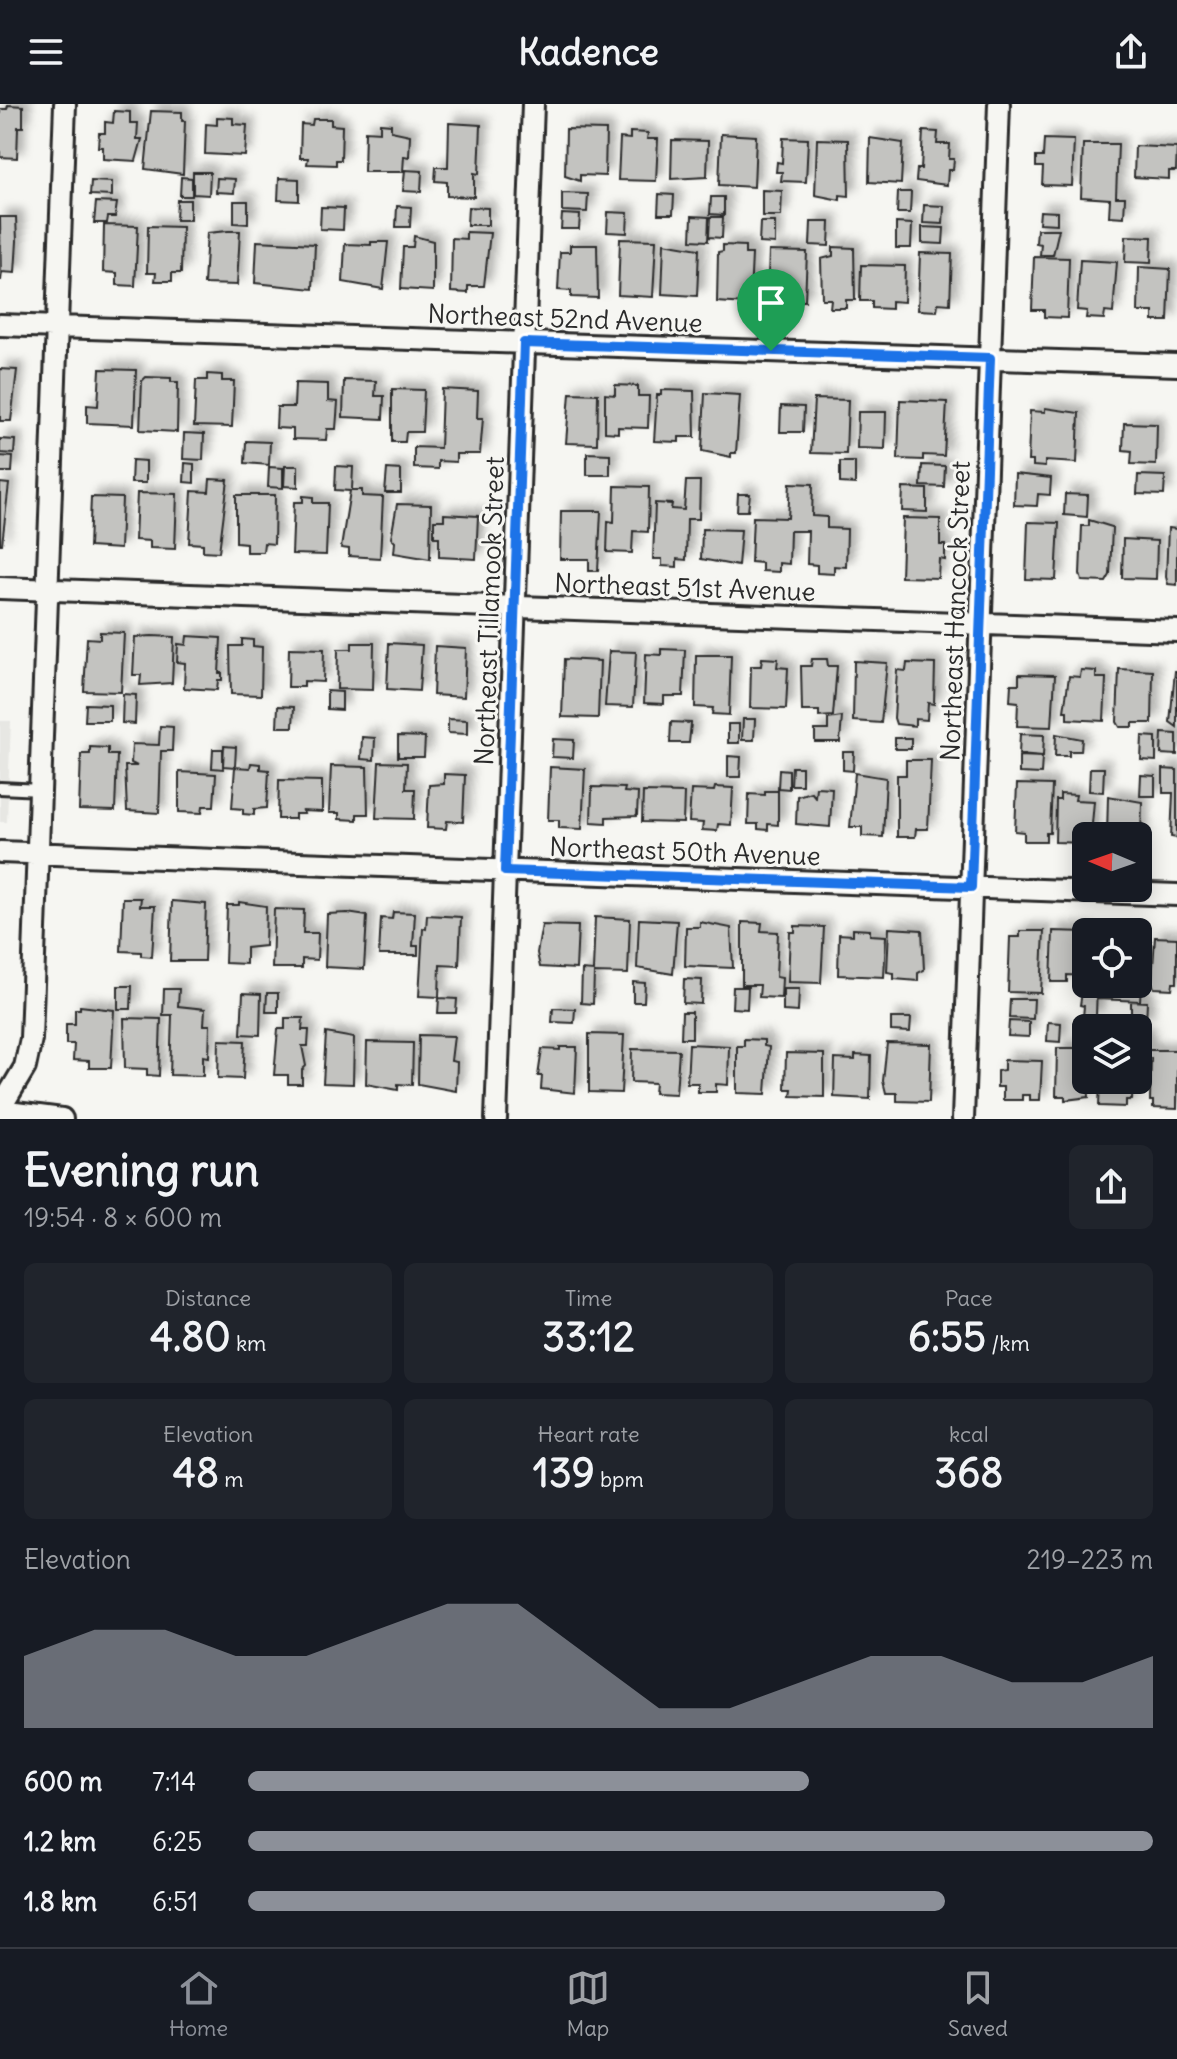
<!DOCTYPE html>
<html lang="en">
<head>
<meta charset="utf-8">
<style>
  :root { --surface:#171b24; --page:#20242c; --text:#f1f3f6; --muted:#9ea1a6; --line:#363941; --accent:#8c9099 }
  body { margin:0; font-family:Delius,sans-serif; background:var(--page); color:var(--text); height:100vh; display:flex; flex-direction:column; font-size:30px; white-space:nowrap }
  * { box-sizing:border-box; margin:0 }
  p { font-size:26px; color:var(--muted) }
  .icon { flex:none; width:44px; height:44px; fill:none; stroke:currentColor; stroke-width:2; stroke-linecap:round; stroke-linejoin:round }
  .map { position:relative; height:1015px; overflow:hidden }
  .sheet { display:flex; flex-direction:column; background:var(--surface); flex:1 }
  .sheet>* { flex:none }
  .needle { width:52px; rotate:272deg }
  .tools { position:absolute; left:1072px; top:718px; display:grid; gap:16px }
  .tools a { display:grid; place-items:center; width:80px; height:80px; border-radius:12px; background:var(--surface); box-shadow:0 4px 20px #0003; font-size:40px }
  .pin { position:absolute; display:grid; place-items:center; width:68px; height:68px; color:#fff; margin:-82px -34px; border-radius:50% 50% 50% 0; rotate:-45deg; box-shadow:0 0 8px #0007 }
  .pin .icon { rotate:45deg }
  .round { display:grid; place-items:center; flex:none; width:84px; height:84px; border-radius:12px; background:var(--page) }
  .headline { display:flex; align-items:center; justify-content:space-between; height:136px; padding:0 24px }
  h1 { font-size:44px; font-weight:700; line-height:60px }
  .figures { display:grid; grid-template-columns:repeat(3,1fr); gap:12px; height:136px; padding:8px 24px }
  .figures div { display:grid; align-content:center; border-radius:12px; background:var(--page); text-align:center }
  .figures b { font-size:40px; font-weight:700 }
  .figures small { font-size:22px; font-weight:400 }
  .figures p { font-size:22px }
  .chart { height:224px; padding:16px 24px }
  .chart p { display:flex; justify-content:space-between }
  .chart svg { width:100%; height:144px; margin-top:8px; fill:var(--accent); opacity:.7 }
  ul { padding:0 24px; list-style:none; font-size:26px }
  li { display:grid; grid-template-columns:128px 96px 1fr; align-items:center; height:60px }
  li i { height:20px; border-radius:10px; background:var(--accent) }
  header { display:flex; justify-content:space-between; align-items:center; height:104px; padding:0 24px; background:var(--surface); font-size:36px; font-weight:700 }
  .menu { display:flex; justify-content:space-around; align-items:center; height:112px; border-top:2px solid var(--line); background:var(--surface); font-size:22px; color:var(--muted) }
  .menu a { display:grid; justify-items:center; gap:4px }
  .menu .selected { color:var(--accent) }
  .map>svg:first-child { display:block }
  .built { fill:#e7e7e3 }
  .building { fill:#c3c3c0; stroke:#2b2b2b; stroke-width:2; filter:url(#shadow) }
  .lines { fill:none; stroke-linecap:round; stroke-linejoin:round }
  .service-casing { stroke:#2b2b2b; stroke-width:16 }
  .minor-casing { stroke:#2b2b2b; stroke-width:26 }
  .primary-casing { stroke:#2b2b2b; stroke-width:36 }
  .service { stroke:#f6f6f2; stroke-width:10 }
  .minor { stroke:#f6f6f2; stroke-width:20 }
  .primary { stroke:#f6f6f2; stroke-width:30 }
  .route-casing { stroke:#fff; stroke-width:16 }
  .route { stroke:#1a73e8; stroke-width:10 }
  .labels { text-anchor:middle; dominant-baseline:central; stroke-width:6; stroke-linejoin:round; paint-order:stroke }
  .street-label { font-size:26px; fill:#2b2b2b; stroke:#f6f6f2 }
</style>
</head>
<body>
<header><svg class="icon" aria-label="menu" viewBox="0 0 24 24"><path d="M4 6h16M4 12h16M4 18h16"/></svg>Kadence<svg class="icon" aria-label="share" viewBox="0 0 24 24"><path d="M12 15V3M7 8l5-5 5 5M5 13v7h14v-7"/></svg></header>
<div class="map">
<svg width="1177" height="1015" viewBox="0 0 1177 1015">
  <defs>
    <filter id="shadow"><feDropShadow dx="7" dy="-7" stdDeviation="4" flood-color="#0004"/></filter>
  </defs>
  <rect width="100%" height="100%" fill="#f6f6f2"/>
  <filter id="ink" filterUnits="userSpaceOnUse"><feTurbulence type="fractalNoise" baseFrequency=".0125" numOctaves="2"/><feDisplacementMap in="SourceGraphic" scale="16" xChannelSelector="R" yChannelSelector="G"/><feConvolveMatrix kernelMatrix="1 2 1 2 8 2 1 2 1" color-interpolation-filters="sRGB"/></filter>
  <g filter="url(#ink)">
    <path class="built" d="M0,617H11L7,718H0Z"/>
    <path class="building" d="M8,1L23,2V23H18L17,54L0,53V5H7Z
      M114,7L130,8V19H138L137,35H142L136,57L103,55V43H98L99,29H105V18L113,19Z
      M151,7L182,8V17H185L183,70L145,65Z
      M217,13L233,14V20L247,21L245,52L205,50L206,20L217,21Z
      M313,15H331V21L342,22L341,56H336V61L307,60L308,54H300L301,20L312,21Z
      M380,19L391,20V27L410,31L409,53L404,52L403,68H364L365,27L380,28Z
      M449,19L481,21L479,70L474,69V93L447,92V78L435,77L436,63H448Z
      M566,25L606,26L605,72L580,71V77L565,72Z
      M923,27L938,28L937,40H950L949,55H954L953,66H948L947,81L916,77L917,65H921Z
      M630,28L648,29L647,35H658L656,77L618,76L620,34L630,35Z
      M721,30L756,32L754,83L719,81Z
      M783,34L808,35L806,78L781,77L782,68H776L777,58L782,59Z
      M870,34L903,39L901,80L869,78Z
      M817,35L848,36L849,92L840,91V96L815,91Z
      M1044,35L1074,36L1072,82L1042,81L1043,63H1036V53H1043Z
      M672,36L708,37L707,73L671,75Z
      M1083,40H1118L1116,93H1125L1124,113L1109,112L1110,95L1081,93Z
      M1135,42L1177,44L1176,67H1169V75L1134,73Z
      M405,66L422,67L421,88L403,87Z
      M193,68H210L209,91L193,90Z
      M181,73L192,74V92H180Z
      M217,74L235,75L234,89L216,88Z
      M279,74L299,75V97L278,96Z
      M91,77L112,78V92L90,91Z
      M762,86L782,87L781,112H762Z
      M898,88H911L910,109H897Z
      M562,89L588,90L587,108L562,107Z
      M659,90L674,91L673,110H658Z
      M711,93H724V111L710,110Z
      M177,96H190V116H176Z
      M234,97H248V120L234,119Z
      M96,98L117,99L115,113H108L107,119H94Z
      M924,101L944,102L943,120L923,119Z
      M397,102L411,103L410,123H396Z
      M321,103L344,104L343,126L320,125Z
      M468,103L488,104V121H467Z
      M1040,107L1057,108V120L1039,119Z
      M608,108L628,109L627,129L607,128Z
      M562,110L580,111L579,125H561Z
      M692,112L709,113L708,137L691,136Z
      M0,113H16L17,137L15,169L2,168L1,177Z
      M710,113H723L722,134L709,133Z
      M760,118H775V140L759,139Z
      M811,118H830L829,142L810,141Z
      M896,119L912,120L911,144H896Z
      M104,121L138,122L135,182L117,181V169L103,168Z
      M148,122L182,123L181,169H172V177H155L156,169H147Z
      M922,123L944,124L943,140L922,139Z
      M1037,125H1059L1053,151H1040L1041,140L1036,139Z
      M228,127H240L237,181L204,180L207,129Z
      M466,128L490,129L484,182H468V189L451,188L452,134L466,135Z
      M414,132L433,137V187L401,185L403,143H413Z
      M1126,132L1152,133L1151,159L1125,158Z
      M620,135L656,136L653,193L618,191Z
      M257,137L315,140L313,185L255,179Z
      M371,138H388L383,185L343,178L345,140L371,141Z
      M664,139L699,145L697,192L662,190Z
      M570,141H597L598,194L571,193V187L558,186L560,148H570Z
      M723,141L745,142V150H752L750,194H746V200L717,198L718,148L723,147Z
      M833,143L854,144L855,196H846V204H830L831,195H822L821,155L833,152Z
      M769,147L807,148L805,197H796L795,202H776V196H767Z
      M920,149L952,150L950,200L938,199L937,207L918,206Z
      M1034,153L1069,154L1067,214L1044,213V206H1032Z
      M1080,156L1117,158L1113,209L1105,208L1104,215L1086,214L1087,207L1077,206Z
      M861,161L905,162L904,198L891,197V205L872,204V197H860Z
      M1139,163L1170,165L1168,217H1153V208H1138Z
      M0,265L17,266L11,317H0Z
      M100,265L136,266L134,321L87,319V301L98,302Z
      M207,270L222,271V277H234L232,323L194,322L196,276H207Z
      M146,273L171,274V278H178L177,328L140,326L142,277Z
      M344,276L376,277L375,292H384L383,315L343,313Z
      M295,279L328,280V297L338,298L336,325H327L326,336L293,335V325L276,324L277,303H294Z
      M615,281L638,282V292H649L648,324L618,323V329L605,328V290L615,291Z
      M392,285L424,286L422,328H406L405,338H392Z
      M442,285L478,287L477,314H483L480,350H456V358L438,357V365L414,364V343L440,344Z
      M661,286L694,287L695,333H679V338L654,337L657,291H661Z
      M570,289L598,290L597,340L566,339Z
      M705,289L740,291L736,349H731V353L702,347Z
      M814,295L848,296L846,350L811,349Z
      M900,296L947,298L944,352L923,351V356L898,355Z
      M781,302L804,303L803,328H780Z
      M1045,304L1079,309L1077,359L1045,357V363L1033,362V357H1028L1030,307L1045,308Z
      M858,308H886L885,345L857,344Z
      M1124,319L1157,320L1156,361L1131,360L1132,347L1123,346Z
      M184,329L204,330L203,356L183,355Z
      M0,335L15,336L14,350L0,349Z
      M246,337L270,338L269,361L245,359Z
      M587,349L610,350V371H587Z
      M0,352L13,353L12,368H0Z
      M132,356L146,357V379H131Z
      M840,358H855V380L840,379Z
      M185,359L194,360V379L184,378Z
      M922,361L945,362L944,383L921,382Z
      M285,362H298V383L284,382Z
      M336,362L353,363L352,386H362V392L383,393L380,454L349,452V445L341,444L350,387L335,386Z
      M269,363L283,364V384L268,383Z
      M387,365L401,366V389H385Z
      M1015,370L1051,374L1050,391L1038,390L1037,402L1014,401Z
      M1138,371L1165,372L1164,391L1137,390Z
      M210,375L228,376L219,448L203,447V440L189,439L192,387L209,388Z
      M686,377H700L699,415H687L686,456L677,455V463L662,462V455H653L655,399L672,400L671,405L684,406Z
      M0,379L9,380L2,440H0Z
      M790,379L813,380L812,412L827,413V424L847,425L846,463L834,462V470L817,469V461L807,460L808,427H790L789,460L779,459V468L762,467V459L751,458L753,413L788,414Z
      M615,382L649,383L648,428L633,427L632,449L607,448L608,417L614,418Z
      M903,384L927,385V408L902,407Z
      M137,389L177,390L175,445L150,444V437L135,436Z
      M738,390H750L748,407H737Z
      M1065,390L1088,391L1087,413L1064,411Z
      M236,391H275L274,440L264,439L263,448H246V439L236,438Z
      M303,392L313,393V399H328L326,451L292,450L294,398H303Z
      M91,393L122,394L120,445L89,443Z
      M397,400L431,401L430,455L394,449L395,438L391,434Z
      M561,407H601L598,467H589V455H560Z
      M444,410L478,412L476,455L439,453V433H434V416H444Z
      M903,414L940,415V441H945V456L939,455L938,474L901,473Z
      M1089,416L1112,423L1110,471L1106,478L1082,477L1080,470L1082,422H1089Z
      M1028,418L1059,419L1056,476L1026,475Z
      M1168,424L1177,425V481L1168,480L1166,473Z
      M702,425L741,426L738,462L701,455Z
      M1123,435L1157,437L1156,475L1122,474Z
      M100,528L124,529L121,588L84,587L87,534L100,535Z
      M152,532L174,533L172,579L140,581L141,571H133L135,533Z
      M187,532L221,534L219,569H222V576H218L217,586L184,584L185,559L177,558L178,540L186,541Z
      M242,535L253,536V542L262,543L261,591L231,590L230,542H242Z
      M352,539H374L373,586L337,585L338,545H352Z
      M389,539L422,541L419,587L387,585Z
      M435,542L466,544L464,593L433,591Z
      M289,544L324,545L323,578L304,577V583H288Z
      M661,545L685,546L683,592H664V600L644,599L646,550L661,551Z
      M609,547L636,548L633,603L605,602Z
      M696,551H731L729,611L712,610L713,604L695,603Z
      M762,554L778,555L777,563L788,564L786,605L750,604L751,562H761Z
      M564,555L600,557L598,614L562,613Z
      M812,555H827L828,562H837L833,612L819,613V607H802L801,562H811Z
      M854,557L887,559L881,619L853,617Z
      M907,559L935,560L934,600L928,599L927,616L915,615V622L896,620L894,614L897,566L906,567Z
      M1119,565L1153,567L1152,619H1133V623H1120L1117,618Z
      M1081,566L1096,567V574H1106L1104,617L1067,615V607H1064L1069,572L1080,573Z
      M1175,567H1177V623L1170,618Z
      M1019,570L1055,571L1052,623L1017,622L1018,598L1010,597L1011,580H1019Z
      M327,587L342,588V606L327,605Z
      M123,590L136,591L135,620L122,619Z
      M86,600L110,601V617H85Z
      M278,602L294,603L293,623H277Z
      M842,613L840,638H815V626H828V615Z
      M448,615L467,616V630L448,629Z
      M743,615H755L754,636H742Z
      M671,618L691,619L689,639H670Z
      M728,620H739V639H728Z
      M160,622L173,623L172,647H161L159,709L127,707L125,662H137L131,659L132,640L159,641Z
      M1162,629L1177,630V651L1161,650Z
      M1020,630L1044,631L1043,652L1019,650Z
      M1056,630L1082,635L1081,647H1069V652H1055Z
      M398,632L425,633L424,653H398Z
      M1142,632L1156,633V657L1141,656Z
      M362,633L375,634L374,656L361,655Z
      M895,634H911V645H895Z
      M553,635L574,636L573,654L552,653Z
      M224,642L236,643L235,663L223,662Z
      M90,643L108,644V651H117L115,707L79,706L81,650H90Z
      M213,645H223V665L212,664Z
      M843,648H854L853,667L843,666Z
      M728,652L741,653L740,673H728Z
      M1019,652L1042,653L1041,670L1019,669Z
      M906,656H931L928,725H916L915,733H897V671H906Z
      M379,658L407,659L406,685H415L414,715L376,714Z
      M251,659L260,660V665L269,666L267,704L254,705V711L243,710V705L232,704L235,663L250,664Z
      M331,662L367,663L368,710H357V716L339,715V709H329Z
      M550,663L585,665L582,725L559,724V716H548Z
      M792,663H802V681H791Z
      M1090,664H1104L1103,688L1089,687Z
      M779,665L789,666V685L778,684Z
      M1163,665L1177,666V734L1171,733L1173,689H1163Z
      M179,668L216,670L214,702H203L202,709L179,708Z
      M855,669L886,674L883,733L862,732V723H850Z
      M444,670L465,671L463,718L447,717L446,725L427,724L429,681L444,680Z
      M1141,671L1155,672V692H1140Z
      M279,676L322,677V708L303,707L304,710H295V715H278Z
      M1017,680L1052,681L1050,729H1046V737H1024V728L1015,727Z
      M592,683L625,684L624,688L638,689L637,712L606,713V719L591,718Z
      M715,683L733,684L731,721L718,720L717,727L702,726L703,719L689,718L691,686L714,687Z
      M816,683L832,684L830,723L796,720L797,692L811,688L815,693Z
      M765,687H778V721L768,720V726L758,725V720H748L749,690L765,691Z
      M643,688L684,689L683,719L642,718Z
      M1060,690L1076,691L1075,696L1094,697L1091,732H1086V739L1055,738L1056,696H1060Z
      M1108,692L1142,698L1141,733L1107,731Z
      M123,794H141L140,802H155L152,853L141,852V848L121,847Z
      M172,797L206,800L204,857H170Z
      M239,798L266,802L265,842L246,844V860L225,859L227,801H239Z
      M274,805L304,806L303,829H318L317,856L302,855V864H272Z
      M393,808L415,809L413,842H418V851H379L381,814L392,815Z
      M347,809L367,812L364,865L325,863L327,810Z
      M427,811L461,813L459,862L440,861L439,893L419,892L423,824L426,825Z
      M595,813L630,815L628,870L594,869L593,900L581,899L582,866L593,867Z
      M639,815L677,817L673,870L637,864Z
      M700,818L731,824L733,864L685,862L686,823H700Z
      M742,818L762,819L761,827L778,828L776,873L782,874L781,894L759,893L760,881H742Z
      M542,821L578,822L576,865L540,863L537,849Z
      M795,822L824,823L821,879L788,878L790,828H795Z
      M889,824L922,826L924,866L918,869V877L894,875V869L887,868Z
      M853,825L870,826V831L886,832L884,873L838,871L839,830L853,831Z
      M1020,827H1044L1041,889L1008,888L1010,833H1020Z
      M1053,827L1086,828V872L1067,871V878H1051Z
      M1155,833L1177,834V879H1173L1172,885L1154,884L1152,878Z
      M684,875L702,876L701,900L683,899Z
      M1084,875L1086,880H1097L1096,913H1083L1084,902L1080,901Z
      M633,878L645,879L644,898H633Z
      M1098,880H1141L1140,897L1098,895Z
      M118,882H132L131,905H118Z
      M733,883H748L747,905L732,904Z
      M164,885H179L178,902L205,905L204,921H210L209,953L203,952V972L170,971L172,911H163Z
      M783,885H799L798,908L783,907Z
      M243,889L261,890L260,931L241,930Z
      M267,889H278V908H266Z
      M439,894L457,895L456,909H438Z
      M1010,895H1034L1033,915L1009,914Z
      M1131,897L1147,898L1146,918L1131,917Z
      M80,902L114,906L111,964H89V957L73,956L74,940H66V920H75V905H80Z
      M553,904L575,905L574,919L552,918Z
      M682,908H692V934H681Z
      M124,914L161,915L159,972L147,971V965L125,964Z
      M285,914H303L302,926H309L308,942H302L306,962L302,966V980H288V971H274L278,925H285Z
      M891,914H911L910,928L891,927Z
      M1009,917L1029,918V933L1008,932Z
      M1048,918L1061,919L1060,938L1047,937Z
      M326,929L354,934L353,980L323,979Z
      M589,930L624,931L621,989L589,988Z
      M419,931L454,932L451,957L457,958L456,987L418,980Z
      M1138,931H1147L1146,946H1177V1005L1153,1004V997H1150L1151,954L1138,952Z
      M744,935L764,936V942L769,943L766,990L737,989V942H744Z
      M219,936L245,937L243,975L218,974Z
      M367,938L413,939L412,981L398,980V986L366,980Z
      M887,939L931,940L929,998L897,997V989H886L883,977Z
      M689,940L729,942L728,981L716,980V988H698V979H687Z
      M560,943H577L575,989L541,985L542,972H538L542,945L560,946Z
      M1057,944H1086L1089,993L1065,996V992H1056Z
      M632,945L679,946L676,990L654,989L655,979L631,978Z
      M786,949L824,950V993L791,992L792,985H785Z
      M855,951L871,952L870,995L834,993L835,955L855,956Z
      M1004,956L1042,957L1040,996H1030V991H1022V996H1003V983H997V967L1004,966Z
      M1100,976H1133L1132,996H1126V1003L1099,1002Z"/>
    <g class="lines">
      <g class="service-casing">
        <path id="service" d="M0,684L41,686"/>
      </g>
      <g class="minor-casing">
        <path id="minor" d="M0,221L1177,261
          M0,484L1177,527
          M0,748L1177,791
          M0,1005L25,963L31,935L65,0
          M0,1007L62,1015
          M496,1015L533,0
          M963,1015L999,0"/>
      </g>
      <g class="primary-casing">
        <path id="primary" d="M0,1011L2,1015"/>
      </g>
      <use href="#service" class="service"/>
      <use href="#minor" class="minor"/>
      <use href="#primary" class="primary"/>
    </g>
  </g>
  <g class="lines" filter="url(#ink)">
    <g class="route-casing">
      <path id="route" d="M524,239L990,254L971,783L505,767Z"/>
    </g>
    <use href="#route" class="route"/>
  </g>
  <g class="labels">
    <g class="street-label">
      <text transform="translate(565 214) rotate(2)">Northeast 52nd Avenue</text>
      <text transform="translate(685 483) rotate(2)">Northeast 51st Avenue</text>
      <text transform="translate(489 507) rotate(-88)">Northeast Tillamook Street</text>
      <text transform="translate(955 507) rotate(-88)">Northeast Hancock Street</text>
      <text transform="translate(685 747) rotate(2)">Northeast 50th Avenue</text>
    </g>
  </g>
</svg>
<div class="tools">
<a><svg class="needle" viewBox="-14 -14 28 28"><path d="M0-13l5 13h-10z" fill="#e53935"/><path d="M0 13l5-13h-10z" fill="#9ea1a6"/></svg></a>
<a><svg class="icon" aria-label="locate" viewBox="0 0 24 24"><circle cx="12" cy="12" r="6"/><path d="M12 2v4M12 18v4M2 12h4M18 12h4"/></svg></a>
<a><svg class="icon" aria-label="layers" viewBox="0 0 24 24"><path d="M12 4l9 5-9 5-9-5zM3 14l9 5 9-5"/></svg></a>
</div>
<div class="pin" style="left:771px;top:247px;background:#1e9e55"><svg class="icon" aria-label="arrive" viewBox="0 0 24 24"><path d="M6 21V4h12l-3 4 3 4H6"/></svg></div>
</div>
<section class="sheet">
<div class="headline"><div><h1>Evening run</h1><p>19:54 · 8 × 600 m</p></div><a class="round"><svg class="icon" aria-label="share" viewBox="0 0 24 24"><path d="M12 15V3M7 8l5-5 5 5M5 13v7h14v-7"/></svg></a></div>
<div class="figures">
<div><p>Distance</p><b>4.80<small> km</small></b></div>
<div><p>Time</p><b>33:12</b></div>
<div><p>Pace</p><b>6:55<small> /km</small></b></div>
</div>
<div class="figures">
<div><p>Elevation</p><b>48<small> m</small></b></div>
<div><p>Heart rate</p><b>139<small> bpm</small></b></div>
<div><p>kcal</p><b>368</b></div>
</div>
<div class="chart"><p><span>Elevation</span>219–223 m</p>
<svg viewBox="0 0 160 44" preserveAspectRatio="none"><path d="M0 44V22L10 14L20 14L30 22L40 22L50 14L60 6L70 6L80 22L90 38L100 38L110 30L120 22L130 22L140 30L150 30L160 22V44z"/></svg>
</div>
<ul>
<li><b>600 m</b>7:14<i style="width:62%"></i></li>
<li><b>1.2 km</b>6:25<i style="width:100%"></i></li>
<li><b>1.8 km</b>6:51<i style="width:77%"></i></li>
</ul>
</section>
<nav class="menu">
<a class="selected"><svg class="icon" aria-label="home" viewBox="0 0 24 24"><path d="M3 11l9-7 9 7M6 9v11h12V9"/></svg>Home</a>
<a><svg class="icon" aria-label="map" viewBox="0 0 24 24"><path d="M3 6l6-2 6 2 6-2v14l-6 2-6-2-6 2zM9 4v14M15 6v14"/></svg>Map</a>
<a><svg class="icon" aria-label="saved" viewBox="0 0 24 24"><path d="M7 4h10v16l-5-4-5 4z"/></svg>Saved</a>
</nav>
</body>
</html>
